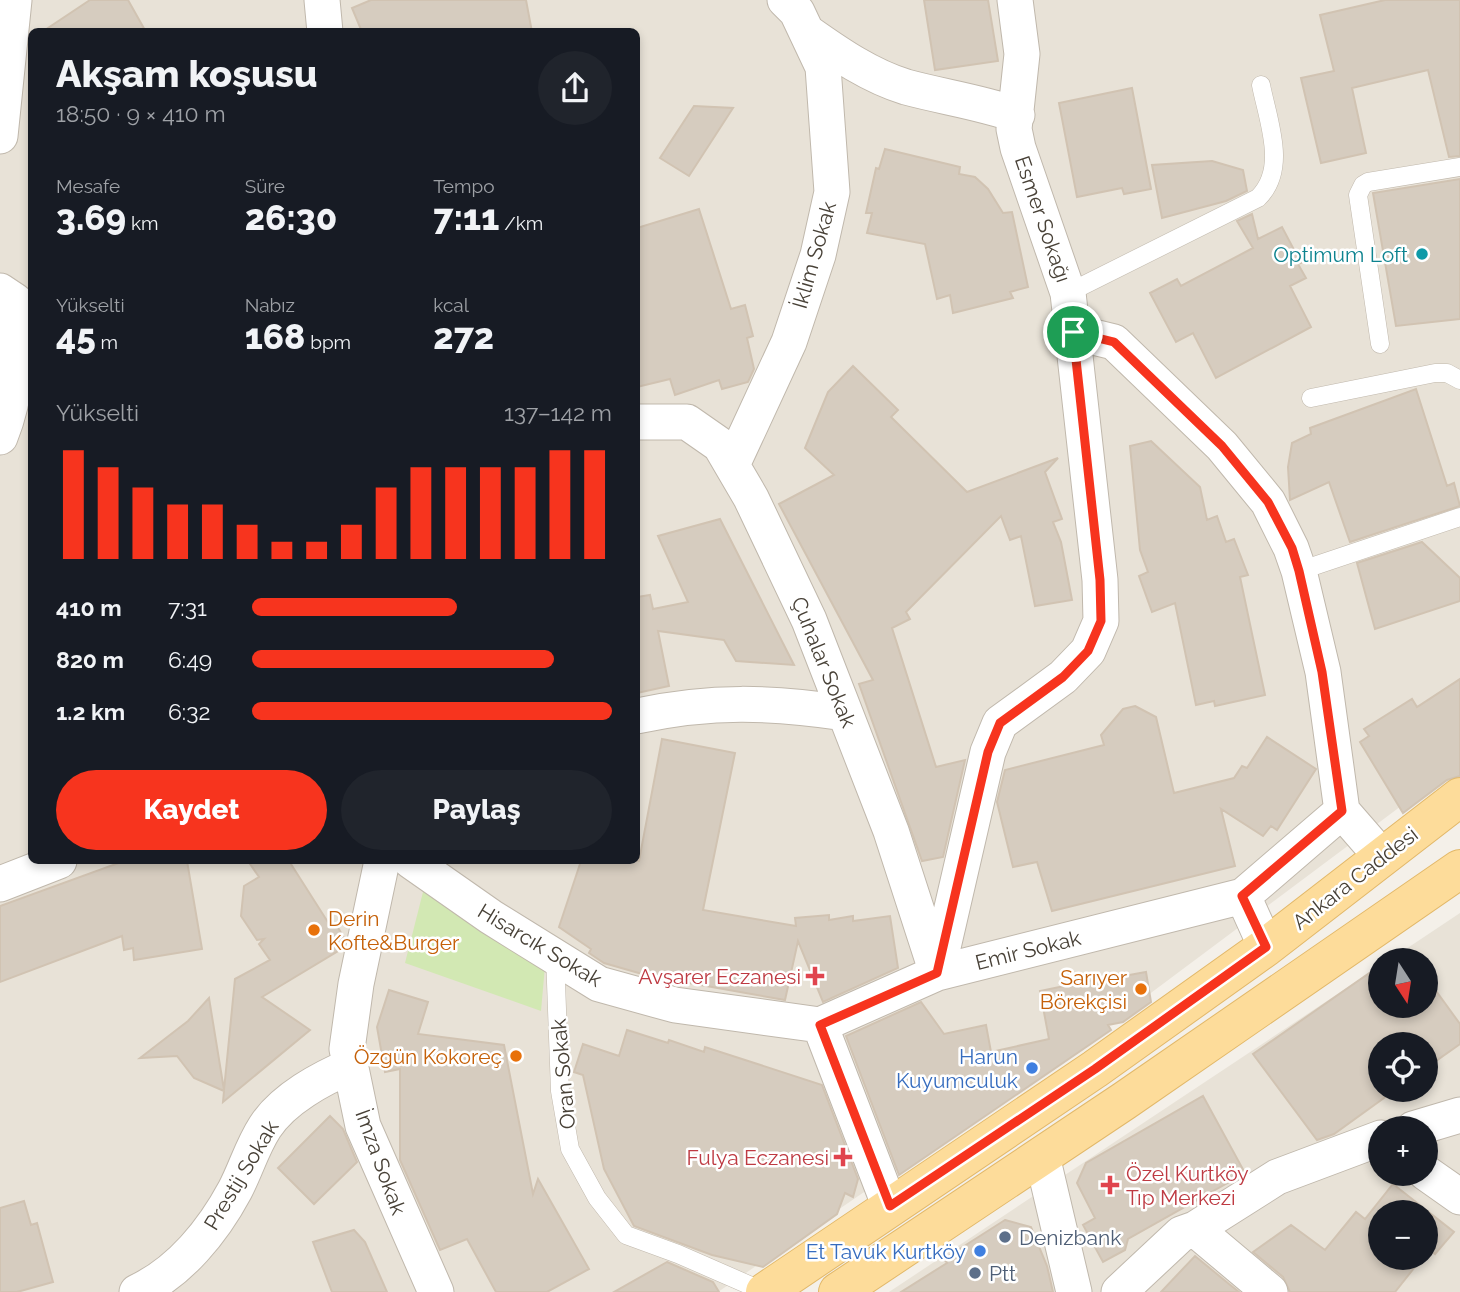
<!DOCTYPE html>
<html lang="tr">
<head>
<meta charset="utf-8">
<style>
  :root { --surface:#171b24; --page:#20242c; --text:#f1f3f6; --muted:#9ea1a6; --accent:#f7341e }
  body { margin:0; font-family:Raleway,sans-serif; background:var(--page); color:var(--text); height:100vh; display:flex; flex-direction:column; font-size:26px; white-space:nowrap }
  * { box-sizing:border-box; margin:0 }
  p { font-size:23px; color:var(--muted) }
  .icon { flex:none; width:38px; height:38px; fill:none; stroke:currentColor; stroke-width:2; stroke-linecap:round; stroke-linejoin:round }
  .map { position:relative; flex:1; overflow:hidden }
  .side { position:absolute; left:28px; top:28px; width:612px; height:836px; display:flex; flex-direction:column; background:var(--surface); border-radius:10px; box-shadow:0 4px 10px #0003 }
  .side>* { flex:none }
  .needle { width:46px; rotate:168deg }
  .tools { position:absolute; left:1368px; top:948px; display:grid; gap:14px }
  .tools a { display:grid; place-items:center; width:70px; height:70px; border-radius:50%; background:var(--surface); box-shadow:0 4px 10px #0003; font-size:35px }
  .pin { position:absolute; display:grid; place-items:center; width:60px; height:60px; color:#fff; margin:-30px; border:4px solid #fff; border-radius:50%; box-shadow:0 2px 7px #0007 }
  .round { display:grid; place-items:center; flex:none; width:74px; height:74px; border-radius:37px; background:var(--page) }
  .headline { display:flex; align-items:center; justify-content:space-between; height:119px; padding:0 28px }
  h1 { font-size:38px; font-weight:800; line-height:52px }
  .stats { display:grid; grid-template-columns:repeat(3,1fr); gap:10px; height:119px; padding:7px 28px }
  .stats div { display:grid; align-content:center }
  .stats b { font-size:35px; font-weight:800 }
  .stats small { font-size:19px; font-weight:400 }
  .stats p { font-size:19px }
  .chart { height:196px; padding:14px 28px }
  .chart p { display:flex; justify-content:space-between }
  .chart svg { width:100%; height:126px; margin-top:7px; stroke:var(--accent); stroke-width:6 }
  .action { display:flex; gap:14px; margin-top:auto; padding:14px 28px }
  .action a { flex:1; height:80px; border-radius:42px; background:var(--accent); color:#fff; font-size:28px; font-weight:800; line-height:80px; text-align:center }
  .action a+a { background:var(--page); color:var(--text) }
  ul { padding:0 28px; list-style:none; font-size:23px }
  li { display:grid; grid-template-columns:112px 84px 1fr; align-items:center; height:52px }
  li i { height:18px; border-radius:9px; background:var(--accent) }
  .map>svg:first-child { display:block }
  .residential { fill:#e8e2d7; fill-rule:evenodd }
  .green { fill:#d2e8b3 }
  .building { fill:#d6ccbf; stroke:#d1c3b2; stroke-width:2 }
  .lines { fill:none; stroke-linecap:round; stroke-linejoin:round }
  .service-casing { stroke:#c0b8ac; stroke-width:19 }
  .minor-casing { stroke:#c0b8ac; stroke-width:37 }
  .primary-casing { stroke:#e2b869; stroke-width:40 }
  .service { stroke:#fff; stroke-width:18 }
  .minor { stroke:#fff; stroke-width:35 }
  .primary { stroke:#fddc9a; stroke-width:38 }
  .route-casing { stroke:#fff; stroke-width:14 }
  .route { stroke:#f7341e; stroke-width:9 }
  .culture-dot { fill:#0f9aa8; stroke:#fff; stroke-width:2.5 }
  .food-dot { fill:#e8710a; stroke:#fff; stroke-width:2.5 }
  .health-dot { fill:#e0444e; stroke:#fff; stroke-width:2.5 }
  .shop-dot { fill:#3f7fe0; stroke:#fff; stroke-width:2.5 }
  .service-dot { fill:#5c6f8a; stroke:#fff; stroke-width:2.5 }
  .labels { text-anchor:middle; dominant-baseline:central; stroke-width:5; stroke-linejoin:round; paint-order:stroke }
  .street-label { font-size:21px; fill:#484137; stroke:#fff }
  .culture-label { font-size:21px; fill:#0d838f; stroke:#fff; text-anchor:end }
  .food-label { font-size:21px; fill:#c56008; stroke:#fff; text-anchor:end }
  .health-label { font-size:21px; fill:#be3a42; stroke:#fff; text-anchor:end }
  .shop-label { font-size:21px; fill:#366cbe; stroke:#fff; text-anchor:end }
  .service-label { font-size:21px; fill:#4e5e75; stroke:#fff; text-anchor:start }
</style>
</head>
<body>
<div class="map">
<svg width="1460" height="1292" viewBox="0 0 1460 1292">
  <rect width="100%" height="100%" fill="#f4f0e9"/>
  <path class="residential" d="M0,0H1460V762L1108,1025L718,1292H0ZM32,32H637V861H32Z
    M1460,913V1292H889L1381,965V1006H1426V961H1388ZM1381,1045H1426V1090H1381ZM1381,1129H1426V1174H1381ZM1381,1213H1426V1258H1381Z"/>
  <path class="green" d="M424,888L546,955L541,1011L405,963Z"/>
  <path class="building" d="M90,0H128L146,32H42Z
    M371,0H526L532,32H362L352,8Z
    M924,0H988L998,61L935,70Z
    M1385,0H1460V156L1449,157L1428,70L1352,88L1366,153L1321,163L1301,78L1334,71L1320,15Z
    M1132,88L1151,189L1124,194L1122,188L1077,197L1059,103Z
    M694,106L733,108L689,176L660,158Z
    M885,149L960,167L959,174L975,177L988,189L1003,213L1012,212L1028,287L1010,292L1013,298L953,313L950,295L937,299L925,244L867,233L872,213H866L876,168L879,169Z
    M1212,161L1243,170L1247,191L1226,201L1162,218L1152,165Z
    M1460,179V319L1396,326L1373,193Z
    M699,209L731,309L745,305L753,336L747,338L754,369L748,382L722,389L719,380L675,395L670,379L637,387V228Z
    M1252,214L1258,239L1282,227L1301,263L1298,264L1306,278L1290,286L1311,327L1216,378L1193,333L1176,342L1150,293L1177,279L1181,286L1253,248L1237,221Z
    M853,366L898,410L891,417L967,492L1058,458L1045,472L1062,519L1053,522L1061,542L1072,600L1035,606L1021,536L1010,540L1001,516L906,612L910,619L892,628L936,767L965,760L943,857L922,861L859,684L873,680L779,504L834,475L805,448L828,392Z
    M1416,389L1447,486L1454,483L1460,506L1350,542L1329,482L1290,500L1288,467L1292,443L1311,434L1310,428Z
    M1151,441L1200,487L1207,520L1217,516L1226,542L1234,539L1248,575L1240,577L1265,695L1215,706L1214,701L1196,705L1175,603L1152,612L1139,576L1148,572L1140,550L1130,446Z
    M720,519L794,665L736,661L724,640L658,631L669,686L637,693V597L650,595L653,609L688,602L658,536Z
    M1422,542L1460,578V601L1375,629L1357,563Z
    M1460,679V776L1447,780L1403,813L1360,742L1369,736L1364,729L1412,699L1417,707Z
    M1135,706L1156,717L1174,793L1234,778L1242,766L1247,768L1267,737L1316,769L1277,830L1271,826L1263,836L1221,809L1235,866L1052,911L1037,862L1013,867L997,802L1005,770L1104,745L1101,735L1123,709Z
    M662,739L735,753L703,910L796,926L795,918L829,915V920L853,916V921L890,916L898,968L823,1002L798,941L785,1000L678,981L677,984L604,963L589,953L591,949L559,927L581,861H639Z
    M124,861H187L202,949L134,960L133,948L124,950L122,936L0,982V906Z
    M248,861H289L331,927L336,924L345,940L343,948L262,997L310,1030L223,1102L224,1091L194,1078L177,1056L140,1058L188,1021L209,998L224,1090L235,979L270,960L259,944L264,939L257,940L241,916L244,886L259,877Z
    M1381,965V1006H1426V977L1460,1024V1044L1426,1068V1045H1381V1090H1395L1334,1134L1317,1140L1253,1054Z
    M1146,972L1151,1002L1123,1022L1108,1025L1111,1030L899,1175L846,1036L921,1002L944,1034L986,1025L991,1052L1049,1039L1040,991L1123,974L1124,976Z
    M389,990L428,1002L418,1034L504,1045L533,1194L538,1179L589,1269L547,1292H496L467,1239L440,1250L400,1160V1069L385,1072L377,1027Z
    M627,1030L668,1043L669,1040L704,1052L705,1047L822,1085L858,1179L853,1197L845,1193L837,1214L763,1267L712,1255L634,1226L604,1169L583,1075L574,1072L583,1044L619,1056Z
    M1203,1096L1245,1173L1128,1239L1125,1250L1103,1262L1083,1225L1095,1218L1077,1183L1086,1163Z
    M330,1116L343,1129L357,1162L314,1204L278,1168Z
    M1393,1184L1454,1232L1435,1254L1429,1249L1426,1253V1213H1381V1258H1422L1395,1292H1290L1283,1277L1253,1252L1291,1225L1325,1250L1356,1212L1365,1219Z
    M24,1201L31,1225L37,1223L53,1282L17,1292H0V1208Z
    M1005,1220L1031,1227L1047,1266L1053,1292H901L947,1263L944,1259Z
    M354,1230L365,1242L387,1292H332L313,1242Z
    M1195,1256L1229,1284L1239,1292H1161Z
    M667,1262L713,1282L719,1292H614Z"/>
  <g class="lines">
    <g class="service-casing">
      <path id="service" d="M1068,293L1258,198C1288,169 1268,121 1261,85
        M1380,344L1358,195L1363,185L1368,182L1460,167
        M1311,398L1435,373H1447L1460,380
        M1299,571L1460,517
        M555,955L560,1091L570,1149L597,1198L626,1235L678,1254L765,1292"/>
    </g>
    <g class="minor-casing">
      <path id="minor" d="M322,0L325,32
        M807,32C838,54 870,76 906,87C943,97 980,102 1017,115
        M0,136L14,0
        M0,291L15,301C19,348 18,393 0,437
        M1073,332L1114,342L1222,446L1268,502L1291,548L1299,571L1323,672L1342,811L1243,896L1266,947
        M637,422H687L720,445L751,498L809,620L891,831L937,973
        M732,465L789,342L818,255L832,192L823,67L797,12L785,0
        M637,716C712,700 770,702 845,713
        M1342,811L1382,857
        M382,861L356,984L347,1049L363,1126L436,1292
        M411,861L491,917L599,984L675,1005L820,1025L890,1207
        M0,884L59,861
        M937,973L988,752L1000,723L1063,677L1088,651L1101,621L1100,580L1068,293L1018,148L1014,129L1022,54L1015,0
        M820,1025L937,973L1243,896
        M1413,1129L1460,1115
        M1042,1156L1074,1292
        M1426,1173L1460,1197
        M1195,1229L1270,1292
        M137,1292C180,1272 213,1231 235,1190C246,1169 252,1147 265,1127C283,1099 322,1078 351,1066
        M1119,1292L1181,1234L1195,1229L1277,1177L1381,1138"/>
    </g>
    <g class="primary-casing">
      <path id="primary" d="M765,1292L1095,1069L1266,947L1460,797
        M838,1292L1124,1101L1460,869"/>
    </g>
    <use href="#service" class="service"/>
    <use href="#minor" class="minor"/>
    <use href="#primary" class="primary"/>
  </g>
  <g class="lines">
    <g class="route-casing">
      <path id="route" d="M1073,332L1114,342L1222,446L1268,502L1292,548L1299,571L1322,672L1342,811L1242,896L1266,947L1095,1069L890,1206L820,1025L937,973L988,752L1000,723L1063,677L1088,651L1101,621L1100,580Z"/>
    </g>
    <use href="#route" class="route"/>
  </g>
  <circle class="culture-dot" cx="1422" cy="254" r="7"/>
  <g class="food-dot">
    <circle cx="314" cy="930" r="7"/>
    <circle cx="1141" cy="989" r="7"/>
    <circle cx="516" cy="1056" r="7"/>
  </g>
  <g class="health-dot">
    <path d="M811.5 965.5h7v7h7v7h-7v7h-7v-7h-7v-7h7z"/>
    <path d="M839.5 1146.5h7v7h7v7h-7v7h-7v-7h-7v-7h7z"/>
    <path d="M1106.5 1174.5h7v7h7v7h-7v7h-7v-7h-7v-7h7z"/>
  </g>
  <g class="shop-dot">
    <circle cx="1032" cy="1068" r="7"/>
    <circle cx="980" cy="1251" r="7"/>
  </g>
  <g class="service-dot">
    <circle cx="1005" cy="1237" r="7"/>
    <circle cx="975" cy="1273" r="7"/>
  </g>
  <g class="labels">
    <g class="street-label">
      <text transform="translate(1043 219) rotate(71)">Esmer Sokağı</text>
      <text transform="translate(814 255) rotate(-74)">İklim Sokak</text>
      <text transform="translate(824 662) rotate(68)">Çuhalar Sokak</text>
      <text transform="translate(1355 878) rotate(-38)">Ankara Caddesi</text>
      <text transform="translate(540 945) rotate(31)">Hisarcık Sokak</text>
      <text transform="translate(1028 950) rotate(-14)">Emir Sokak</text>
      <text transform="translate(563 1074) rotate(-95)">Oran Sokak</text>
      <text transform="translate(381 1162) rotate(70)">İmza Sokak</text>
      <text transform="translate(241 1175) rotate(-59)">Prestij Sokak</text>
    </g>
    <g class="culture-label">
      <text x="1408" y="254">Optimum Loft</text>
    </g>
    <g class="food-label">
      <text x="328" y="918" text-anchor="start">Derin<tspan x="328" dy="24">Kofte&amp;Burger</tspan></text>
      <text x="1127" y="977">Sarıyer<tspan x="1127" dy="24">Börekçisi</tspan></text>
      <text x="502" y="1056">Özgün Kokoreç</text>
    </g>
    <g class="health-label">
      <text x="801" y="976">Avşarer Eczanesi</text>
      <text x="829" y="1157">Fulya Eczanesi</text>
      <text x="1126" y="1173" text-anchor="start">Özel Kurtköy<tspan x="1126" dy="24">Tıp Merkezi</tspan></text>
    </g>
    <g class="shop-label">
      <text x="1018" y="1056">Harun<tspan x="1018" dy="24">Kuyumculuk</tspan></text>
      <text x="966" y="1251">Et Tavuk Kurtköy</text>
    </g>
    <g class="service-label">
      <text x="1019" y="1237">Denizbank</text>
      <text x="989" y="1273">Ptt</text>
    </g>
  </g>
</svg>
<div class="tools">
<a><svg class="needle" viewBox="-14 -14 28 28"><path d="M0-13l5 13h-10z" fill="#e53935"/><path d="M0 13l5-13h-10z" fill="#9ea1a6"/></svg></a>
<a><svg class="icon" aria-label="locate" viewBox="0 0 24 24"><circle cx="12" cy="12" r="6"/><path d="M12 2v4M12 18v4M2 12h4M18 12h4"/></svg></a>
<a>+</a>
<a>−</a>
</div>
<div class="pin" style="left:1073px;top:332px;background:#1e9e55"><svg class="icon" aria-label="arrive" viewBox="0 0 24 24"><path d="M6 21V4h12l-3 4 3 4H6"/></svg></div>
<section class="side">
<div class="headline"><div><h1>Akşam koşusu</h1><p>18:50 · 9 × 410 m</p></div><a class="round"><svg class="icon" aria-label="share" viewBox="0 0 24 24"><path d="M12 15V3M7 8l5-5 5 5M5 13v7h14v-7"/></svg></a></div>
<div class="stats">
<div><p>Mesafe</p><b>3.69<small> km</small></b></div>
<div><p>Süre</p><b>26:30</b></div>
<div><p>Tempo</p><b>7:11<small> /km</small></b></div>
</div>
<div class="stats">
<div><p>Yükselti</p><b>45<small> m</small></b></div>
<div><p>Nabız</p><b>168<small> bpm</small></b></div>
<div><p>kcal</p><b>272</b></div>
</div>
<div class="chart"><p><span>Yükselti</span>137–142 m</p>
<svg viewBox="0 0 160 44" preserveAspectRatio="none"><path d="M5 44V6M15 44V12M25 44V19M35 44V25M45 44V25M55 44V32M65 44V38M75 44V38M85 44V32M95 44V19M105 44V12M115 44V12M125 44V12M135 44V12M145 44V6M155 44V6"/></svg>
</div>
<ul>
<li><b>410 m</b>7:31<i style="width:57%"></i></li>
<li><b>820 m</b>6:49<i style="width:84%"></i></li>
<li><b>1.2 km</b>6:32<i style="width:100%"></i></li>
</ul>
<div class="action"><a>Kaydet</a><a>Paylaş</a></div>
</section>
</div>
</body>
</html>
